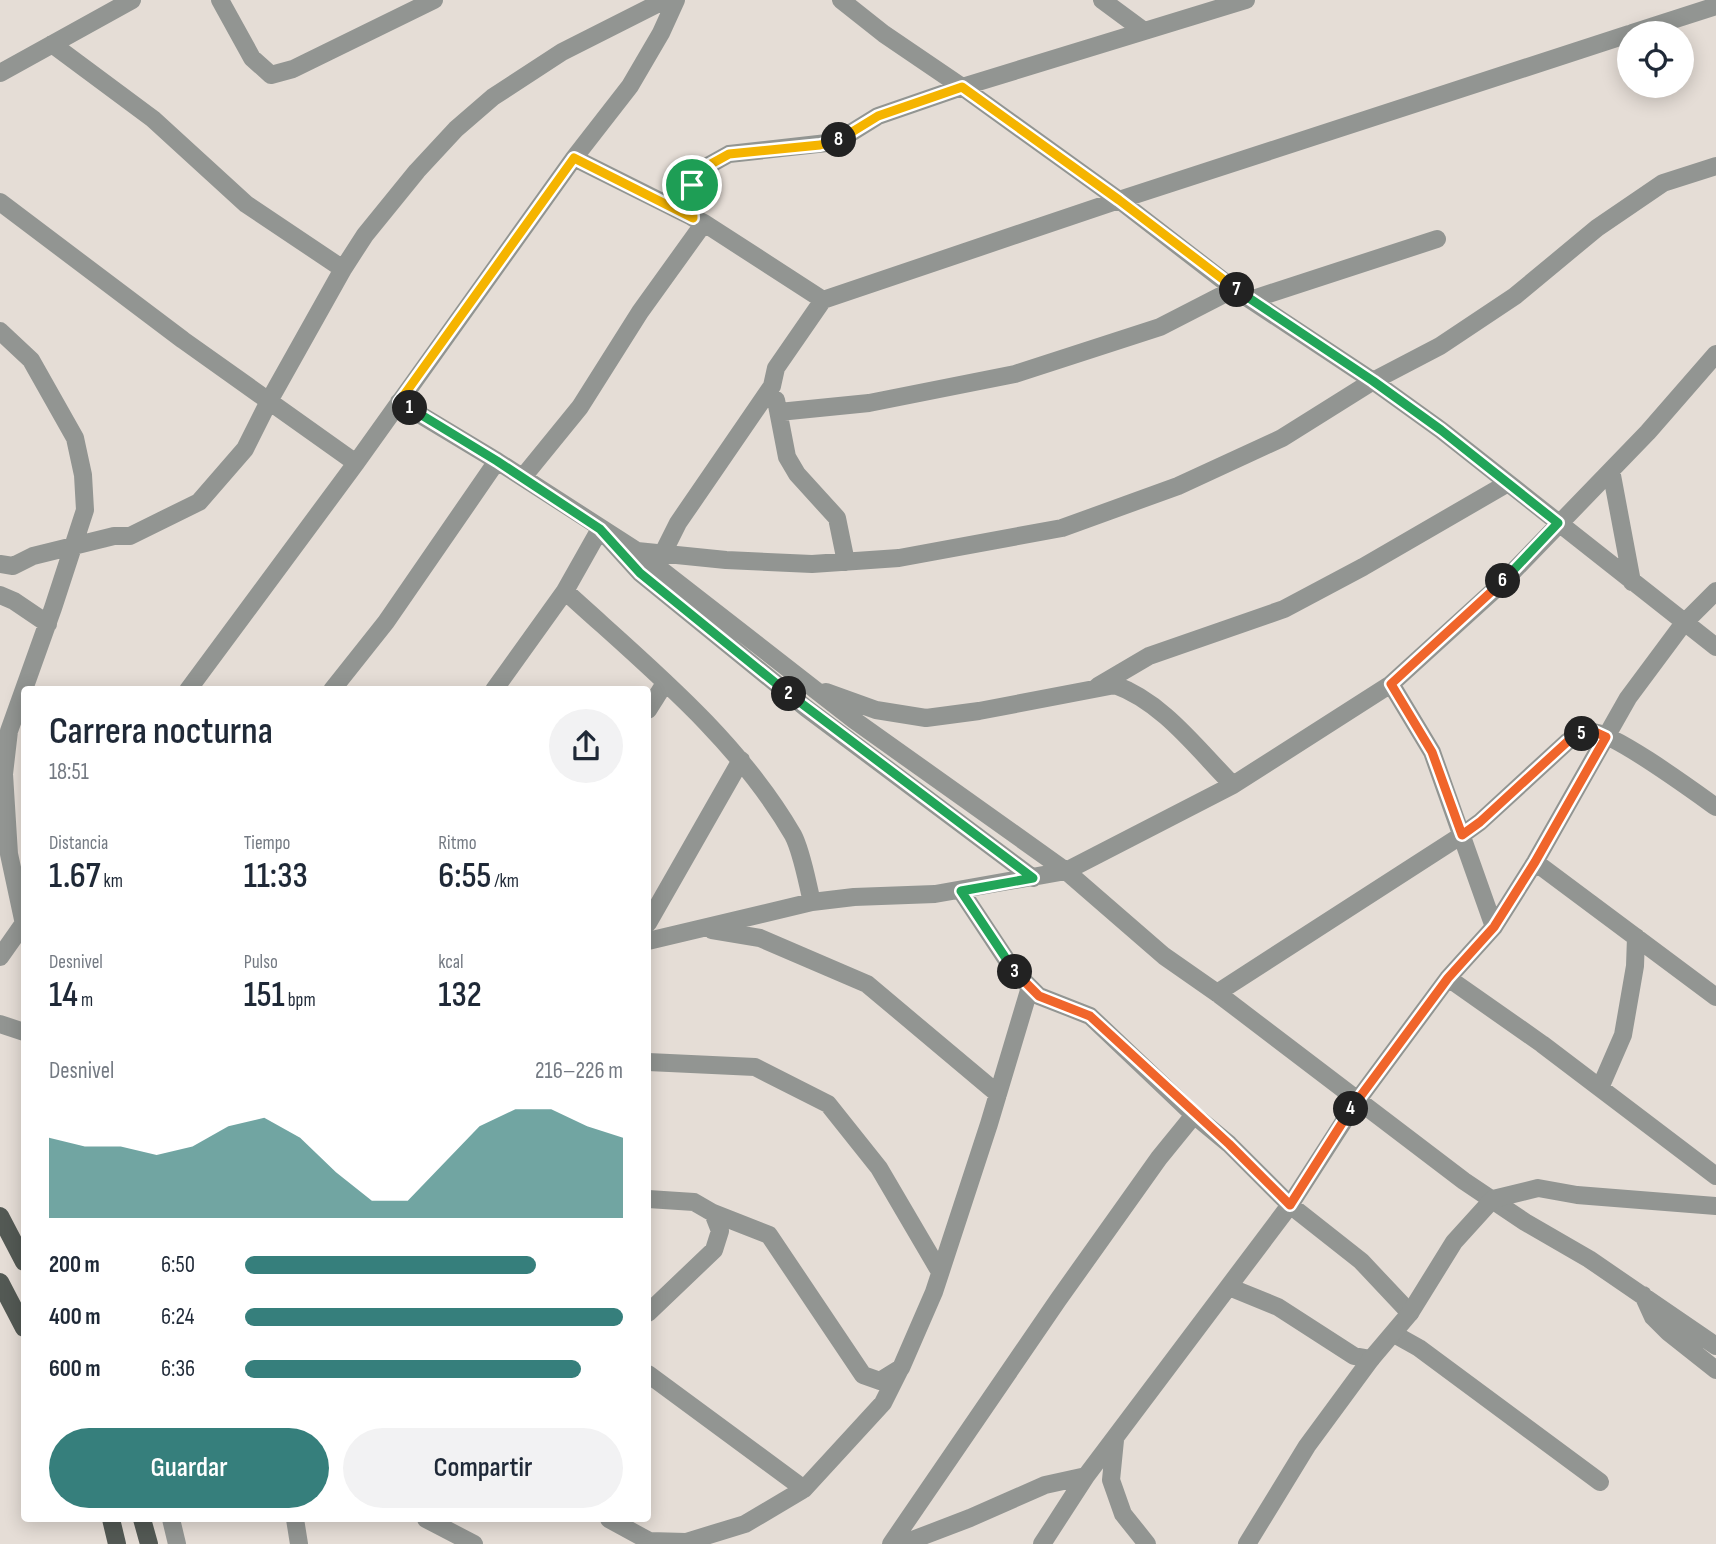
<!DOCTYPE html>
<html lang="es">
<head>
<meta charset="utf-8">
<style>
  :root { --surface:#fff; --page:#f2f2f3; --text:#1f2937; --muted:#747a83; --accent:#367f7c }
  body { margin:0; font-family:"Sofia Sans Condensed",sans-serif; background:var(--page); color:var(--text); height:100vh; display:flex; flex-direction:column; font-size:26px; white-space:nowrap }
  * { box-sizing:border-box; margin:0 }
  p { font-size:23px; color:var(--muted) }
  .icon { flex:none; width:38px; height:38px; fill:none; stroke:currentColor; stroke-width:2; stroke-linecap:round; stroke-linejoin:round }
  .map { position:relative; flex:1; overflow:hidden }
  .details { position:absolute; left:21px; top:686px; width:630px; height:836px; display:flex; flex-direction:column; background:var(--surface); border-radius:7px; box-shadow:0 4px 18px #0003 }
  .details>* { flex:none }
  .buttons { position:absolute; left:1617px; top:21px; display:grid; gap:14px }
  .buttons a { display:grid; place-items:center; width:77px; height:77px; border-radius:50%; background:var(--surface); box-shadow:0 4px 18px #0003; font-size:35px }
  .pin { position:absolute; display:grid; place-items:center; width:60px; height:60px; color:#fff; margin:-30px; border:4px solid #fff; border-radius:50%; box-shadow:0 2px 7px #0007 }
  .km { position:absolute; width:35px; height:35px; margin:-18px; border-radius:50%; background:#222; color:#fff; font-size:19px; line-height:35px; text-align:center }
  .round { display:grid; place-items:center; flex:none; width:74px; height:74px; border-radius:37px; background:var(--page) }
  .overview { display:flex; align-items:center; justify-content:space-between; height:119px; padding:0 28px }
  h1 { font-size:38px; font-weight:600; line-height:52px }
  .stats { display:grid; grid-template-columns:repeat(3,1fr); gap:10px; height:119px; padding:7px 28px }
  .stats div { display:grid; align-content:center }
  .stats b { font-size:35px; font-weight:600 }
  .stats small { font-size:19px; font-weight:400 }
  .stats p { font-size:19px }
  .chart { height:196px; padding:14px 28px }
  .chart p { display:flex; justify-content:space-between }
  .chart svg { width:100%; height:126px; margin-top:7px; fill:var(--accent); opacity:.7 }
  .button { display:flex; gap:14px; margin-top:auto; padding:14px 28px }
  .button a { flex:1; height:80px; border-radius:42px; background:var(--accent); color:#fff; font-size:28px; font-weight:600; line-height:80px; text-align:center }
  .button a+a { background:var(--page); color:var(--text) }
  ul { padding:0 28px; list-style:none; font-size:23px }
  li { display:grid; grid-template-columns:112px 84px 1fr; align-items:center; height:52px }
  li i { height:18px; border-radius:9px; background:var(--accent) }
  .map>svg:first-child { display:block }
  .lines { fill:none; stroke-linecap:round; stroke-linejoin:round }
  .minor { stroke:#929592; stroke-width:18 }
  .tertiary { stroke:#929592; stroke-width:18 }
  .primary { stroke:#535954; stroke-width:18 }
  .split-1-casing { stroke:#fff; stroke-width:14 }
  .split-2-casing { stroke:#fff; stroke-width:14 }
  .split-3-casing { stroke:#fff; stroke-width:14 }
  .split-4-casing { stroke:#fff; stroke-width:14 }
  .split-5-casing { stroke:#fff; stroke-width:14 }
  .split-6-casing { stroke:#fff; stroke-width:14 }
  .split-7-casing { stroke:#fff; stroke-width:14 }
  .split-8-casing { stroke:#fff; stroke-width:14 }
  .split-9-casing { stroke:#fff; stroke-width:14 }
  .split-1 { stroke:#f5b400; stroke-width:9 }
  .split-2 { stroke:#22a559; stroke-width:9 }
  .split-3 { stroke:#22a559; stroke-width:9 }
  .split-4 { stroke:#f0652b; stroke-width:9 }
  .split-5 { stroke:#f0652b; stroke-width:9 }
  .split-6 { stroke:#f0652b; stroke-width:9 }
  .split-7 { stroke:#22a559; stroke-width:9 }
  .split-8 { stroke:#f5b400; stroke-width:9 }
  .split-9 { stroke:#f5b400; stroke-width:9 }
</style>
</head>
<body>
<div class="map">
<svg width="1716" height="1544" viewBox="0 0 1716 1544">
  <rect width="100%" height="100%" fill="#e5ddd6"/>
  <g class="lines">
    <path class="minor" d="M220,0L252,58L271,75L293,69L434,0
      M841,0L884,34L962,87L1119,200L1234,289L1373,381L1441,430L1716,647
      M1102,0L1144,31
      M1632,33L1716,6
      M52,44L153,119L246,204L343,269
      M0,73L132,0
      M574,158L704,223L823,300
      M0,202L183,340L356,463
      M693,218L692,185L702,169L729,154L836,142L878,116L962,87L1246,0
      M1253,299L1437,239
      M0,331L31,360L75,438L83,475L85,510L53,608L9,731L4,774L9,854L24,924
      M776,400L787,457L797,474L837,518L846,562
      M399,402L497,461L637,551L854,720L1066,871L1164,956L1217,993L1464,1181L1525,1222L1589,1259L1716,1346
      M779,412L869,403L1015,374L1160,327L1234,289
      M1611,470L1632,582
      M523,477L580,407L640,312L704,223
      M637,551L726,560L812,564L899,558L1062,528L1178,486L1282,438L1373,381L1440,346L1515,296L1597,228L1663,183L1716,166
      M663,553L678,523L772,386L776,368L823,300L1119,200L1629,34
      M0,564L13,566L33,556L114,536H130L199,502L245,449L269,401L343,269L365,235L417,171L456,129L493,97L562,52L665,0
      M565,591C646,665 737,738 793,835C802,852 807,882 812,902
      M0,595L14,601L48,624
      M1391,684L1432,752L1494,927
      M1098,686L1149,656L1284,609L1363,567L1508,483
      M188,690L356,463L574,158L630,86L661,33L676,0
      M332,690L386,622L497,461
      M494,690L565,591L600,529L640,573L806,708L1033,878
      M826,692L876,710L926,718L979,711L1115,685C1163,702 1198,750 1233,785
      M648,710L665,683
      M1535,862L1716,997
      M961,891L1014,971L1039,996L1090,1016L1194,1115
      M648,923L741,760
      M712,930L760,938L867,984L998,1094
      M648,941L812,902L854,897L935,894L1066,871L1233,785L1391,684L1501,584L1648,432L1716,354
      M0,957L24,923
      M1448,978L1542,1044L1716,1176
      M1217,993L1462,835L1480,822L1567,742C1574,738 1583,731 1592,732C1613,732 1695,792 1716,807
      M0,1024L24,1032
      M648,1062L755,1067L828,1104L879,1168L940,1272
      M1600,1088L1623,1035L1635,966L1636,937
      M648,1199L694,1202L713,1213L769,1235L863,1375L880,1381L901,1368L934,1292L989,1124L1030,987
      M1229,1287L1278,1307L1354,1356L1371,1359
      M1643,1295L1653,1317L1668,1332L1716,1370
      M648,1313L714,1250L720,1231L713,1213
      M1394,1334L1419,1348L1600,1482
      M648,1374L804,1489
      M1115,1440L1111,1480L1123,1514L1147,1544
      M171,1519L177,1544
      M295,1519L299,1544
      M609,1519L649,1541L686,1542L745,1524L804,1489L883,1403L900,1369
      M891,1544L1058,1300L1159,1158L1194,1115L1229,1144L1290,1205L1361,1261L1410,1313
      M902,1544L970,1518L1045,1485L1086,1476
      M1042,1544L1086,1476L1290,1205L1357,1101L1448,978L1494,927L1535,862L1628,698L1683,624L1716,591"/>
    <path class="tertiary" d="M426,1519L474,1544
      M1247,1544L1307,1446L1371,1359L1410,1313L1454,1242L1493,1199L1538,1188L1577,1195L1716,1206"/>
    <path class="primary" d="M0,1216L24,1262
      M0,1282L24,1328
      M111,1519L117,1544
      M142,1519L149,1544"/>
  </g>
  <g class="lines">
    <g class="split-1-casing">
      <path id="split-1" d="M410,408L399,402L574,158L693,218L692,185"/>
    </g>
    <g class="split-2-casing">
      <path id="split-2" d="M410,408L497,461L600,529L640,573L789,694"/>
    </g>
    <g class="split-3-casing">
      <path id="split-3" d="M789,694L1033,878L961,891L1015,972"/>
    </g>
    <g class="split-4-casing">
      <path id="split-4" d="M1015,972L1039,996L1090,1016L1229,1144L1290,1205L1351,1109"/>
    </g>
    <g class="split-5-casing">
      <path id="split-5" d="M1351,1109L1448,978L1494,927L1535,862L1606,737L1593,731L1582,734"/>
    </g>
    <g class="split-6-casing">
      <path id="split-6" d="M1503,581L1391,684L1432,752L1462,835L1480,822L1567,742L1582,734"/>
    </g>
    <g class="split-7-casing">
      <path id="split-7" d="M1237,290L1373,381L1441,430L1558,523L1503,581"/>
    </g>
    <g class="split-8-casing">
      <path id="split-8" d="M839,140L878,116L962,87L1119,200L1237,290"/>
    </g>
    <g class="split-9-casing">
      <path id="split-9" d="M692,185L702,169L729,154L820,145L839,140"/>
    </g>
    <use href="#split-1" class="split-1"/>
    <use href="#split-2" class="split-2"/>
    <use href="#split-3" class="split-3"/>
    <use href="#split-4" class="split-4"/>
    <use href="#split-5" class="split-5"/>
    <use href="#split-6" class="split-6"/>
    <use href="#split-7" class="split-7"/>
    <use href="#split-8" class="split-8"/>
    <use href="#split-9" class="split-9"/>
  </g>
</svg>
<div class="buttons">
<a><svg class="icon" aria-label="locate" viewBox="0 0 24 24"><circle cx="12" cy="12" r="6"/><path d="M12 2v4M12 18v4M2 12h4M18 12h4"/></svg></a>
</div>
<div class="pin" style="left:692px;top:185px;background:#1e9e55"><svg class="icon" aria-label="arrive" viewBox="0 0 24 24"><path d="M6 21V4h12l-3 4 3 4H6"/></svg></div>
<b class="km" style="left:410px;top:408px">1</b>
<b class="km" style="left:789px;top:694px">2</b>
<b class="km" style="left:1015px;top:972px">3</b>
<b class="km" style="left:1351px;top:1109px">4</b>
<b class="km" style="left:1582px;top:734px">5</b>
<b class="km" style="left:1503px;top:581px">6</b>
<b class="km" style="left:1237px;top:290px">7</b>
<b class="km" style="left:839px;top:140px">8</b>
<section class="details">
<div class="overview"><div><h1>Carrera nocturna</h1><p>18:51</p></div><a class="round"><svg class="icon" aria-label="share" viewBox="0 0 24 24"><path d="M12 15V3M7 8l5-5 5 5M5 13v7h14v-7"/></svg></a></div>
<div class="stats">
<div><p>Distancia</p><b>1.67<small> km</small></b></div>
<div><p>Tiempo</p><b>11:33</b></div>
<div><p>Ritmo</p><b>6:55<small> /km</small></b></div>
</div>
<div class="stats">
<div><p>Desnivel</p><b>14<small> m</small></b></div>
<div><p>Pulso</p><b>151<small> bpm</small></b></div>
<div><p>kcal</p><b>132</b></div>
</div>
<div class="chart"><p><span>Desnivel</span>216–226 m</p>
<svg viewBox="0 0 160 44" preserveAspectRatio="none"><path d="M0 44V16L10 19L20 19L30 22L40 19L50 12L60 9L70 16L80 28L90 38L100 38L110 25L120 12L130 6L140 6L150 12L160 16V44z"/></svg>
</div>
<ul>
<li><b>200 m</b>6:50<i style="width:77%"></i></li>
<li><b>400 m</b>6:24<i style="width:100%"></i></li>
<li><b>600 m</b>6:36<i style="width:89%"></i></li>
</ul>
<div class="button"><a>Guardar</a><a>Compartir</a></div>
</section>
</div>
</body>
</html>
